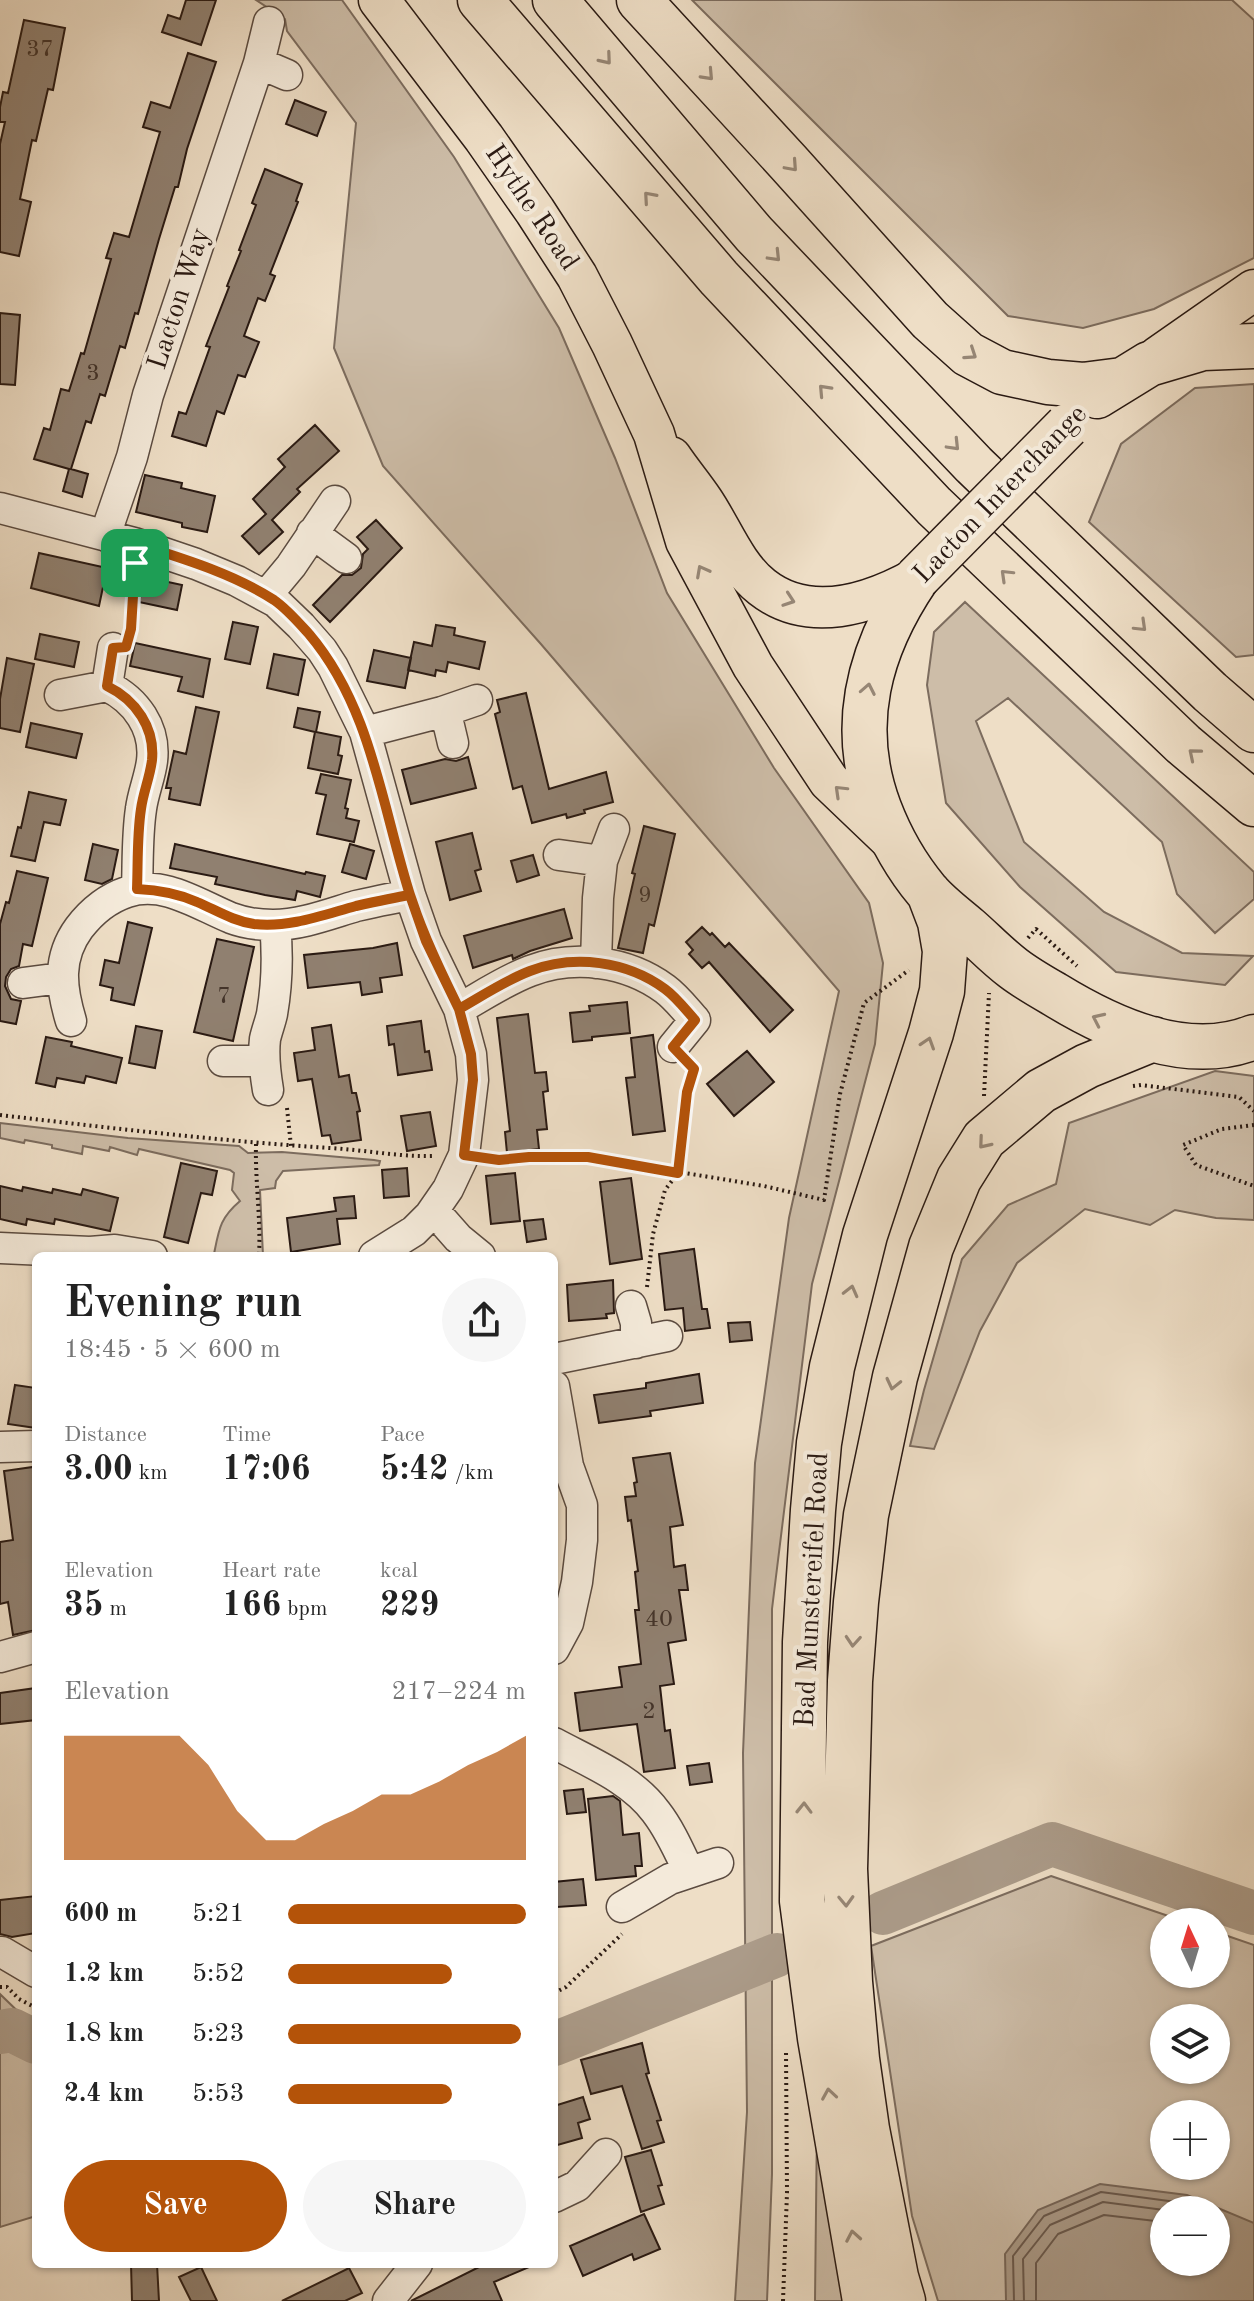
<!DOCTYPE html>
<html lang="en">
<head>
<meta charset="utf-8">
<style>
  :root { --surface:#fff; --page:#f6f6f6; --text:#222; --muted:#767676; --accent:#b45309 }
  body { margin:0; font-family:"Old Standard TT",serif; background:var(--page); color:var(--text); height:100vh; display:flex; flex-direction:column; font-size:30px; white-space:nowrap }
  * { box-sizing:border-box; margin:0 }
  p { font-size:26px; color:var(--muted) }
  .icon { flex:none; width:44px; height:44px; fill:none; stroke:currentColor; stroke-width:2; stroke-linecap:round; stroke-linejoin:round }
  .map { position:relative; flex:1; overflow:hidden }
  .sheet { position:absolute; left:32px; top:1252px; width:526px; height:1016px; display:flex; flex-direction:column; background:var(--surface); border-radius:12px; box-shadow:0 2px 6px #0004 }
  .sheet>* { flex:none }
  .needle { width:52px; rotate:356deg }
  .controls { position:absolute; left:1150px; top:1908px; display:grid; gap:16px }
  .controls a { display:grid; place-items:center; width:80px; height:80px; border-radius:50%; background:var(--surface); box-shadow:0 2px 6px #0004; font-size:40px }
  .pin { position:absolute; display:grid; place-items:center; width:68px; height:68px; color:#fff; margin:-34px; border-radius:16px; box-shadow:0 4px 12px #0006 }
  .round { display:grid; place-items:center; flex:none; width:84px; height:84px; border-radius:42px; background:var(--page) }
  .head { display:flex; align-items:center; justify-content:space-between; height:136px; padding:0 32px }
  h1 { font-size:44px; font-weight:800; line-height:60px }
  .figures { display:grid; grid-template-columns:repeat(3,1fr); gap:12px; height:136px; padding:8px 32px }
  .figures div { display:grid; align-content:center }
  .figures b { font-size:34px; font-weight:800 }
  .figures small { font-size:22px; font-weight:400 }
  .figures p { font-size:22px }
  .chart { height:224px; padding:16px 32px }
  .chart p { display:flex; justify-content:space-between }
  .chart svg { width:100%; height:144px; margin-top:8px; fill:var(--accent); opacity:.7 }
  .button { display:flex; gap:16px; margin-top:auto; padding:16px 32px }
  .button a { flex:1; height:92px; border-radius:48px; background:var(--accent); color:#fff; font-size:32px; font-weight:800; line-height:92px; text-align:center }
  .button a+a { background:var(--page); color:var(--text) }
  ul { padding:0 32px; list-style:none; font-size:26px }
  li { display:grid; grid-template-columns:128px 96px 1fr; align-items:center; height:60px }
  li i { height:20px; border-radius:10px; background:var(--accent) }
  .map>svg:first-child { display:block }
  .green { fill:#cdbda8; stroke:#7c6c5e; stroke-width:2; fill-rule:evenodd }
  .water { fill:#ab9b89; stroke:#77675a; stroke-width:2; fill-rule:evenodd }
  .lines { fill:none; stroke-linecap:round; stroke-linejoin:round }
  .shore { stroke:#6a5a4e; stroke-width:2 }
  .river { stroke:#ab9b89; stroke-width:44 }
  .building { fill:#908070; stroke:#2a1a13; stroke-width:2 }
  .minor-casing { stroke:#5b4b40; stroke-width:33 }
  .major-casing { stroke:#2a1a13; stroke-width:43 }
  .highway-casing { stroke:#2a1a13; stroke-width:47 }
  .path { stroke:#2a1a13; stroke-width:4; stroke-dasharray:2 4; stroke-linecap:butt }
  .minor { stroke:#f4eada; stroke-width:30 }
  .major { stroke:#eedec6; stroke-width:40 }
  .highway { stroke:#eedec6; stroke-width:44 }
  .highway-bridge-casing { stroke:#2a1a13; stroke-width:47; stroke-linecap:butt }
  .highway-bridge { stroke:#eedec6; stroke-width:44 }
  .oneway { stroke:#968675 }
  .route-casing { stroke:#fff; stroke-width:16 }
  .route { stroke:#b45309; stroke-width:10 }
  .labels { text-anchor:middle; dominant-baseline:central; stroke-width:8; stroke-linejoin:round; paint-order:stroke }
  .number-label { font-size:24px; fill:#44342a }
  .street-label { font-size:28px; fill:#2a1a13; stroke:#f4eada }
</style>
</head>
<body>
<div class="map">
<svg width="1254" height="2301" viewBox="0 0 1254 2301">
  <rect width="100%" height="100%" fill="#eedec6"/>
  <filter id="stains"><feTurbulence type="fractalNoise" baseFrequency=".0025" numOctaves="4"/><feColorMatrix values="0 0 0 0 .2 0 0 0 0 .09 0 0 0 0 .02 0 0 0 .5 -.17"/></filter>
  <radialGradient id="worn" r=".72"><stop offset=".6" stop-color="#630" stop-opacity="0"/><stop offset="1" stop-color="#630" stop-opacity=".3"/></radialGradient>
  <path class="green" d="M256,0H342L454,157L559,328L615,458L667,593L774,768L869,903L883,963L875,1044L812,1284L772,1609V2174L767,2301H735L747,2112L743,1753L755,1463L789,1218L839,991L540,643L383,466L334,348L356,123L287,31L285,19Z
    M692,0H1232L1254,20V258L1154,309L1083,328L1008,316Z
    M1254,384V655L1236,657L1089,522L1121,444L1195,388Z
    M965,602L1254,872V899L1215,933L1177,894L1162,842L1008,698L976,721L1024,842L1104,912L1182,953L1253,956L1225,985L1116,972L1020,887L946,803L927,685L934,632Z
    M1215,1071L1254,1076V1220L1216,1218L1175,1210L1150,1225L1085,1209L1017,1263L980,1331L934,1449L910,1446L924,1390L962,1259L1008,1205L1056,1184L1069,1123Z
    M0,1123L128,1138L239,1146L248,1153L282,1152L374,1160L380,1161L379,1165L283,1171L276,1181L275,1188L260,1190L263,1256H223L214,1254C219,1229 220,1218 240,1201L232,1190L234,1173L230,1170L139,1149L137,1155L110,1147L109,1151L83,1146L82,1154L52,1148V1145L25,1140L24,1143L0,1138Z
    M1051,1876L1186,1922H1164V1974H1216V1932L1254,1945V2301H938L912,2216L871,1946ZM1164,2018H1216V2070H1164ZM1164,2114H1216V2166H1164ZM1164,2210H1216V2262H1164Z
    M0,1994L36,2029V2216L0,2227Z
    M817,2122L846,2301H815Z"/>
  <path class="water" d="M1100,2184L1187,2195L1254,2223V2301H1006L1005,2254L1038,2210ZM1164,2210H1216V2262H1164Z"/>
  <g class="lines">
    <path class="shore" d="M1014,2301L1013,2256L1044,2216L1101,2192L1184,2203L1202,2210
      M1024,2301L1023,2259L1050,2225L1103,2202L1164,2210
      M1036,2301V2263L1058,2234L1104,2215L1164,2222"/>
    <path class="river" d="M883,1913L1052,1844L1254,1913
      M0,2032L12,2030L36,2042
      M554,2044L777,1955"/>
  </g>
  <path class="building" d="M186,0H216L201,45L162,32L168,15L180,19Z
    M24,20L65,28L53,90L48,89L36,141L32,140L20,199L31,202L19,256L0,252V144L5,122H0V107L3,92L8,93Z
    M188,53L216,62L187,149L178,187H175L159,239L138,314L135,313L125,348L120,346L105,396L100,394L91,423L86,421L71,469L88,474L82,497L63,491L69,469L34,459L44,428L50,430L61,389L69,391L81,353L84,354L111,259L106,258L114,233L129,237L160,132L143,127L151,102L170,108Z
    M295,100L326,112L317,136L286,124Z
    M265,169L302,184L296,201L298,202L270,274L275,276L265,301L258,298L244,336L259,342L245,377L238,375L224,414L217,411L206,446L172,436L179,412L186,414L210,347L206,346L229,287L227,286L241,251L239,250L256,205L252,203Z
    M0,313L20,315L15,385L0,384Z
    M315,425L339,451L297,489L300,492L272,520L283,532L259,554L242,536L266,514L253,499L285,467L278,459Z
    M145,475L182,483L181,488L215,496L207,532L182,527V523L136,512Z
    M376,520L402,548L330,622L313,605L342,575H352L361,568L363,554L368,549L357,537Z
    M39,553L107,568L99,606L31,588Z
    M145,577L182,585L177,610L139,602Z
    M233,622L258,627L250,664L225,659Z
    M436,625L455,628L454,635L485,642L479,669L448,662L446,672L436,670L435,676L408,670L414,642L432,646Z
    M40,634L79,642L74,667L35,659Z
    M135,643L210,659L203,697L178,691L182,677L130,666Z
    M374,650L411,658L405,688L367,681Z
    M274,654L305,660L298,695L267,688Z
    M7,658L34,664L20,732L0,728V699Z
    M526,693L549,789L606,772L613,802L584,810L585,813L567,818L566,814L532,823L522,786L513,789L495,714L500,712L497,700Z
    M196,707L219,712L200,805L169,799L171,788H166L174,751L186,754Z
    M298,708L320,712L316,732L341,737L338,755L342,756L338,774L308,768L315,732L294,727Z
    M31,723L82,734L76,758L26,747Z
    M468,757L476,788L411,804L402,770L445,759L456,761Z
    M321,774L351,780L345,808L348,809L346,818L359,821L354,842L317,834L326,795L316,793Z
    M29,792L66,800L60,825L44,822L35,861L11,856L18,827L21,828Z
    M644,826L675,834L654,926L649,924L643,953L618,948L635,874L632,873Z
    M472,833L481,869L475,871L481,891L450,900L436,842Z
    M93,844L118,850L112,879L102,884L85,880Z
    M175,844L305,874L306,872L325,876L320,897L297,891L295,900L265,895L215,884L217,877L170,868Z
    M350,844L374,851L366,879L342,872Z
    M533,855L539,875L517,882L511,861Z
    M17,871L48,878L32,946L23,944L19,966L11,969L6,977L5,986L11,999L21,1001L16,1024L0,1021V924L6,902L9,903Z
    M564,909L572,938L530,951L513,959L512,955L473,968L464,936Z
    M128,922L152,928L134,1005L111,1000L113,988L100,985L105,960L119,963Z
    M702,927L710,935L712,933L725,947L729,943L793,1010L770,1032L709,962L702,968L689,954L693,950L686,942Z
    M217,939L254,947L233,1041L194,1032Z
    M397,943L402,975L380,978L382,992L362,995L360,982L308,988L304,955L373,948Z
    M627,1002L630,1033L592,1037V1040L573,1042L570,1013L590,1011L589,1006Z
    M528,1014L535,1073L546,1072L548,1091L543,1092L547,1129L537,1130L539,1149L507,1153L505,1132L510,1131L497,1018Z
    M421,1021L425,1052L429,1051L432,1070L398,1075L394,1044L389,1045L387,1026Z
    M331,1025L339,1077L349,1075L352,1093H356L360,1111L357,1112L361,1140L332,1144L330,1135L322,1136L312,1079L298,1081L294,1053L315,1050L312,1028Z
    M136,1026L162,1031L155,1068L129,1063Z
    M653,1035L665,1131L633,1135L626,1078L635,1077L631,1038Z
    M46,1037L72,1042L71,1046L122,1058L116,1083L86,1076L84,1083L57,1078L55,1087L36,1083Z
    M747,1051L774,1082L734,1116L707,1084Z
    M430,1112L436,1146L407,1151L401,1116Z
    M181,1163L217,1171L212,1195L201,1193L188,1243L164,1237Z
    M407,1168L409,1196L384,1198L382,1170Z
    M515,1173L520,1221L491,1224L486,1176Z
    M631,1178L642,1259L610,1264L600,1182Z
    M0,1186L22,1191L23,1187L52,1193L53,1189L81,1195L83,1189L118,1198L110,1231L55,1219L54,1224L27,1219L26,1225L0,1219Z
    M354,1196L356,1218L337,1219L340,1244L291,1252L287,1218L336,1211L334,1198Z
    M543,1219L546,1239L527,1242L524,1221Z
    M694,1249L702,1309H707L710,1328L685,1331L683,1308L665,1310L659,1254Z
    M613,1280L614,1313L606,1314L607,1318L569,1321L567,1285Z
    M750,1322L752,1340L730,1342L728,1323Z
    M699,1374L703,1403L650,1411L651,1416L599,1423L594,1395L646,1388V1383Z
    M15,1385L36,1388V1428L8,1424Z
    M670,1453L683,1525L670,1527L674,1567L685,1565L688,1590H679L686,1640L668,1643L674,1684L660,1686L665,1731L670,1730L675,1768L644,1772L637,1724L580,1731L575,1693L622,1687L619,1667L641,1664L635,1610H639L635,1572L638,1571L631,1520L628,1521L625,1497L636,1496L634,1483L637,1482L633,1458Z
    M33,1467L36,1487V1630L13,1635L8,1602L0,1604V1542L13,1540L4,1471Z
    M36,1688V1720L0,1724V1693Z
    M709,1763L712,1782L690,1785L687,1766Z
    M583,1789L586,1812L567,1814L564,1791Z
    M613,1796L620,1801L623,1835L639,1833L642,1866H635L636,1876L596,1880L588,1799Z
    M583,1879L586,1905L557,1907L554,1882Z
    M36,1896V1933L12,1937L0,1934V1900Z
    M642,2043L649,2073L646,2074L661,2120L657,2121L664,2142L642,2149L622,2086L591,2094L581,2060Z
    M583,2097L590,2119L578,2123L582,2138L554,2146V2106Z
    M651,2150L662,2185L658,2186L664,2204L641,2212L625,2157Z
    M644,2214L660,2249L634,2260L632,2254L583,2276L570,2246Z
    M131,2264H157L159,2301H132Z
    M485,2264H536L494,2282L502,2301H411Z
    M201,2267L217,2301H191L179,2277Z
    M349,2268L362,2293L345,2301H282Z"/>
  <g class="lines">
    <g class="minor-casing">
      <path id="minor" d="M259,63L287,75
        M0,508L134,543L196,564L237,581L276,602L301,626L322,650L333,667L365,732L410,895L426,941L459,1009L471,1054L473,1080L464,1155L448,1189L430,1215L414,1231L374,1256
        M312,533L346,558
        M108,537L110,521L132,457L148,395L259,63L269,22
        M266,596L291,566L335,501
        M107,686L113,648
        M60,695L107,686C136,700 156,728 152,761C150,777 143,793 141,809C137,835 138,863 137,889
        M442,712L449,726L453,743
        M365,732L442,712L477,700
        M559,855L602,861
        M596,963L598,898L602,861L614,829
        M23,983L61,978
        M459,1009C482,996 506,980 530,971C574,954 627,961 665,989C676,997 686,1010 695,1020L673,1047
        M71,1021C61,988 57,958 79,928C92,911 106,899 127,892C164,880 197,904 231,918C244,923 259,925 273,925C301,925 329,914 356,906C374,902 392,898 410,895
        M223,1061H264
        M268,1090C265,1072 263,1056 265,1039C267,1030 270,1023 272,1014C277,985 278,955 275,925
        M430,1215L443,1221L458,1238L480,1256
        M0,1248L90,1252L115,1250L152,1256
        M631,1306L636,1323V1343
        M554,1359L667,1336
        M554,1386L568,1466L582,1505V1540L577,1582L568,1623L554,1649
        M0,1447L36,1446
        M0,1657L36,1647
        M554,1743C589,1762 632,1779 656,1812C670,1830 679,1851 689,1872
        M622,1907L670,1879L718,1863
        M2,1952L36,1972
        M554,2197L577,2186L606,2154
        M388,2301L417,2264"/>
    </g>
    <g class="major-casing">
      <path id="major" d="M379,0L484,138L535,211L577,276L612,344L654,434L686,541L753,666L829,781L896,845
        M1158,357L1254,290
        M671,457C681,472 693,486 703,501C722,529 735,566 762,587C809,624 870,604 917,578"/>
    </g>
    <g class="highway-casing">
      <path id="highway" d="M480,0L719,278L934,506L1183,744L1254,804
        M555,0L754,234L974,465L1210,692L1254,730
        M639,0L788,162L930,320L968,354L1002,372L1048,382L1083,385L1122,380
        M1097,396L1149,364L1203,348L1254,346
        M917,578C869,649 848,725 879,808C890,837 907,867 927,891C939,905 954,916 968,928C983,941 997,956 1013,968C1026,978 1040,986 1054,994C1111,1029 1187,1064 1254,1037
        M865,2301L820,2038L802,1901L805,1642L813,1510L819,1443L832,1367L865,1235L931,1033L942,991L945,951L940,922L929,893
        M903,2301L896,2277L867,2129L857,2059L850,1982L845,1869L850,1681L856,1602L866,1515L895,1377L931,1247L959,1179L984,1139L1041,1091L1087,1066L1153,1039"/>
    </g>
    <path class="path" d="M131,628L134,569
      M1028,938L1036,929L1077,966
      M1133,1086L1141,1085L1239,1097L1254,1111
      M984,1096L989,993
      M287,1108L291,1146
      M0,1115C110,1128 220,1141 330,1148C366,1150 398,1157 434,1156
      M1254,1125L1222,1129L1183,1145L1196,1165L1254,1186
      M256,1144C255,1181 261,1218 259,1256
      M491,1159L588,1157L764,1186L824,1200L840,1094L864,1003L909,970
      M647,1287L653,1234L665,1190L678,1173L687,1092L694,1069L691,1066
      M0,1987H7L19,1999L36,2008
      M554,1993L566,1987L622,1934
      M783,2301L787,2193L786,2052"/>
    <use href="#minor" class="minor"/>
    <use href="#major" class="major"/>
    <use href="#highway" class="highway"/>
    <g class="highway-bridge-casing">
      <path id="highway-bridge" d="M917,578L1067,426"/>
    </g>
    <use href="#highway-bridge" class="highway-bridge"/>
  </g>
  <defs><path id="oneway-chevron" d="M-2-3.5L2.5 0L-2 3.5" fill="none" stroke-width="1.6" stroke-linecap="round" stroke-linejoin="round" transform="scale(2)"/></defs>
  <g class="oneway">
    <use href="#oneway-chevron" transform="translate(606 59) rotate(50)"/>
    <use href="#oneway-chevron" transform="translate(708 75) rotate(47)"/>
    <use href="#oneway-chevron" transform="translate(792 166) rotate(48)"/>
    <use href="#oneway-chevron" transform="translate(649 197) rotate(-131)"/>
    <use href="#oneway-chevron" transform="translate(775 256) rotate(46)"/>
    <use href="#oneway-chevron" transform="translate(971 354) rotate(34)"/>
    <use href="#oneway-chevron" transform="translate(824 390) rotate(-133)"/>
    <use href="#oneway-chevron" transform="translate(954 445) rotate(46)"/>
    <use href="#oneway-chevron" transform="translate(702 571) rotate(-118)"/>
    <use href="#oneway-chevron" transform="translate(1006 575) rotate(-136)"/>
    <use href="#oneway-chevron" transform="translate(789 600) rotate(19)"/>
    <use href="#oneway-chevron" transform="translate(1141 626) rotate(44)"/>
    <use href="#oneway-chevron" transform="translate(868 689) rotate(-79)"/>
    <use href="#oneway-chevron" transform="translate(1194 754) rotate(-140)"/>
    <use href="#oneway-chevron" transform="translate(840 791) rotate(-136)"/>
    <use href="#oneway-chevron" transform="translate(1098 1019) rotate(-155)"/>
    <use href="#oneway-chevron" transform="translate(928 1043) rotate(-72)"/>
    <use href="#oneway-chevron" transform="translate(984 1143) rotate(130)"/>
    <use href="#oneway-chevron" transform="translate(851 1291) rotate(-76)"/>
    <use href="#oneway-chevron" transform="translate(893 1384) rotate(103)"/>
    <use href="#oneway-chevron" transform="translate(853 1641) rotate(94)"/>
    <use href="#oneway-chevron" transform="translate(804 1808) rotate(-89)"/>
    <use href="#oneway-chevron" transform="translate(846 1901) rotate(88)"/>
    <use href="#oneway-chevron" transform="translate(829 2094) rotate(-99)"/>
    <use href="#oneway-chevron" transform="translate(853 2236) rotate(-100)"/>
  </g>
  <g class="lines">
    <g class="route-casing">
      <path id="route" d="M135,563L131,629L126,647L113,648L107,686C136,700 155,728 152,760C150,777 143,793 141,809C137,835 138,863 137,889C159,890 177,893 197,902C216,910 233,921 254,924C289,928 323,915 356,906C374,902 392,898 410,895L426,941L459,1009L471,1054L473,1080L464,1155L499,1160L529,1157H588L678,1173L687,1092L694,1069L673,1047L695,1020C686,1010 676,997 665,989C627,961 574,954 530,971C506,980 482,996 459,1009C441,972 424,937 411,898C382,808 372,708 309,634C299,623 287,609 274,600C232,573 181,558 134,543L135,563"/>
    </g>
    <use href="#route" class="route"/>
  </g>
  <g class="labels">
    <g class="number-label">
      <text x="40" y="50">37</text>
      <text x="93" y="374">3</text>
      <text x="645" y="896">9</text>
      <text x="224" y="997">7</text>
      <text x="659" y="1620">40</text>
      <text x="649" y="1712">2</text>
    </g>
    <g class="street-label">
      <text transform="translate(531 208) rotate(56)">Hythe Road</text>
      <text transform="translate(180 299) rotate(-72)">Lacton Way</text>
      <text transform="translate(1001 495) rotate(-46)">Lacton Interchange</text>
      <text transform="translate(813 1590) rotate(-87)">Bad Munstereifel Road</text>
    </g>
  </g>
  <rect width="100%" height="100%" filter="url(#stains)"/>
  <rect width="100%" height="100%" fill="url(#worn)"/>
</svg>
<div class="controls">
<a><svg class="needle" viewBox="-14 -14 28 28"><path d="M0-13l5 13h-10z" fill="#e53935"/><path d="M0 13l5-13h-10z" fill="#767676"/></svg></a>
<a><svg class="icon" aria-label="layers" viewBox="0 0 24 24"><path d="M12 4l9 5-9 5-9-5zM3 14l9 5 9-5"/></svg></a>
<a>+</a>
<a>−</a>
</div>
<div class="pin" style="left:135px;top:563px;background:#1e9e55"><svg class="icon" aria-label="arrive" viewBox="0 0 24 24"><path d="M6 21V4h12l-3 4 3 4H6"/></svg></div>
<section class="sheet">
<div class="head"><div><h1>Evening run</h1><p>18:45 · 5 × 600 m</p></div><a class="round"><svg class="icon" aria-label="share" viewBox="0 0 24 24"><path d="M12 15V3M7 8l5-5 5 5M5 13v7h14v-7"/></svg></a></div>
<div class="figures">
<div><p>Distance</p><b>3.00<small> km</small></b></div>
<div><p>Time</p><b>17:06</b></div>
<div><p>Pace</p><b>5:42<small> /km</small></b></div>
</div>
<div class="figures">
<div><p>Elevation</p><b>35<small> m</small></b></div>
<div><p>Heart rate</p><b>166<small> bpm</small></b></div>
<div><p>kcal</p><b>229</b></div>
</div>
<div class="chart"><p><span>Elevation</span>217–224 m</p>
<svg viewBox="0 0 160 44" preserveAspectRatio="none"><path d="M0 44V6L10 6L20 6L30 6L40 6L50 15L60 29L70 38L80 38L90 33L100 29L110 24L120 24L130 20L140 15L150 11L160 6V44z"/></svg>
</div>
<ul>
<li><b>600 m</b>5:21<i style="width:100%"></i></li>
<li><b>1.2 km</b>5:52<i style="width:69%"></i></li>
<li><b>1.8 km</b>5:23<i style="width:98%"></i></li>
<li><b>2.4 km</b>5:53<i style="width:69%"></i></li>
</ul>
<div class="button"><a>Save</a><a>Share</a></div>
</section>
</div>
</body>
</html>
